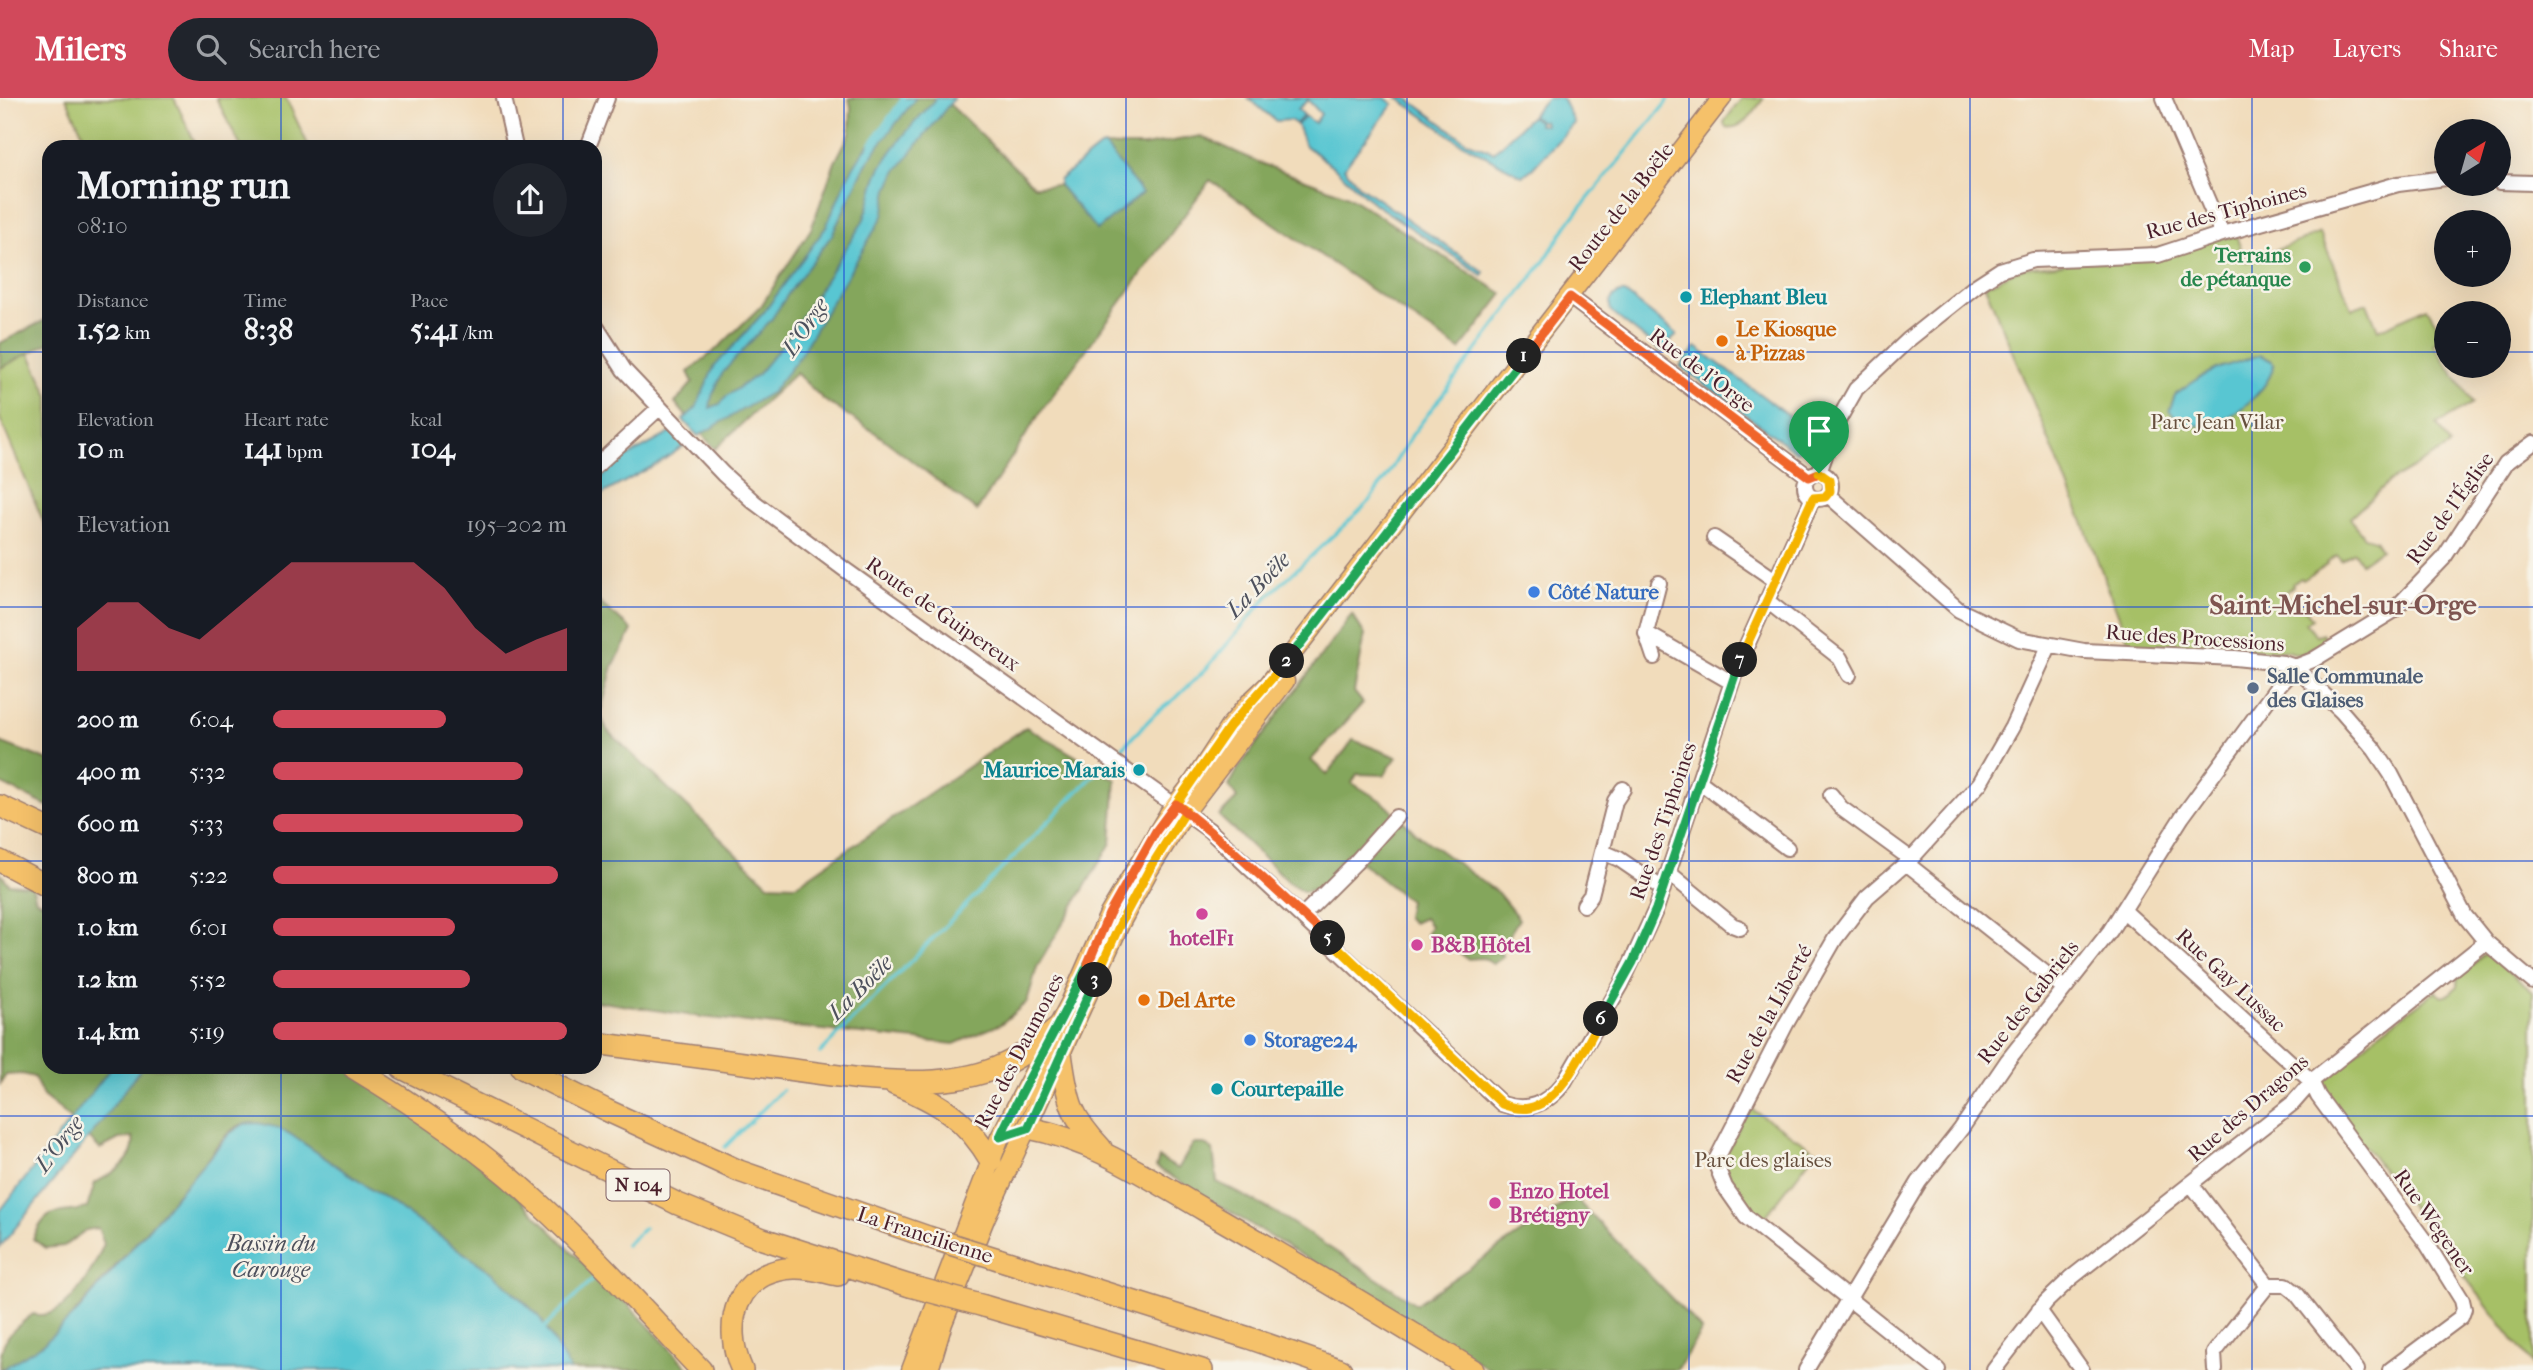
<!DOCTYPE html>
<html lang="en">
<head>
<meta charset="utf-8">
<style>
  :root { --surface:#171b24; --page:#20242c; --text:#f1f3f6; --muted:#9ea1a6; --accent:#d1495b }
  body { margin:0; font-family:"IM FELL French Canon",serif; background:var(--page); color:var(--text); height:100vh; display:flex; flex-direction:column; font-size:26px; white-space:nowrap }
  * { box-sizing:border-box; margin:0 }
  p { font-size:23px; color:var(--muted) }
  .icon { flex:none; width:38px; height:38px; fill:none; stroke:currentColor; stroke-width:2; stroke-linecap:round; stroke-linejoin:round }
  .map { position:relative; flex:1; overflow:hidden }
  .panel { position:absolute; left:42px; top:42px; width:560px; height:934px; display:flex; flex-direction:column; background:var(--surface); border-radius:21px; box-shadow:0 7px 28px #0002 }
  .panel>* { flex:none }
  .needle { width:46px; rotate:37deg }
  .fabs { position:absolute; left:2434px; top:21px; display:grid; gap:14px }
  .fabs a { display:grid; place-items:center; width:77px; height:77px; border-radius:50%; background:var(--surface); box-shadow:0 7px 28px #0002; font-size:35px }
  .pin { position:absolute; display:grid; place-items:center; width:60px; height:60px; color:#fff; margin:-72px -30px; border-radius:50% 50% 50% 0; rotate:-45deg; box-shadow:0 0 7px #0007 }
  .pin .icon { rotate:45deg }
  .km { position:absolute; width:35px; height:35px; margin:-18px; border-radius:50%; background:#222; color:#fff; font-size:19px; line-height:35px; text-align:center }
  .round { display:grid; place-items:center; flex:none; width:74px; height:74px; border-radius:37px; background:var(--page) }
  .headline { display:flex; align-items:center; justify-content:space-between; height:119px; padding:0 35px }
  h1 { font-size:38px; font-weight:700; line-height:52px }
  .metrics { display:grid; grid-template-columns:repeat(3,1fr); gap:10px; height:119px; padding:7px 35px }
  .metrics div { display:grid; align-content:center }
  .metrics b { font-size:30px; font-weight:700 }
  .metrics small { font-size:19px; font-weight:400 }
  .metrics p { font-size:19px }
  .chart { height:196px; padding:14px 35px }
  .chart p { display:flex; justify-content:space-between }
  .chart svg { width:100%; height:126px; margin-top:7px; fill:var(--accent); opacity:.7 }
  ul { padding:0 35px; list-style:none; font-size:23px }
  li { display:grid; grid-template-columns:112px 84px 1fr; align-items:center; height:52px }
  li i { height:18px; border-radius:9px; background:var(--accent) }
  header { display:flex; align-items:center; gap:42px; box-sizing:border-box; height:98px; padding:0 35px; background:var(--accent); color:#fff }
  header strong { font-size:33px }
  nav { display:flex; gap:38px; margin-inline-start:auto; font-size:24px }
  .search { width:490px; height:63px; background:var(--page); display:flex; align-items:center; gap:18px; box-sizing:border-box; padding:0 24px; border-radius:38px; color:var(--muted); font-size:26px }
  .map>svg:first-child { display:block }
  .green { fill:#a6c066; stroke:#787048; stroke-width:2 }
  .forest { fill:#84a65b; stroke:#676243; stroke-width:2 }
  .water { fill:#59c6d2; stroke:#52727e; stroke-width:2 }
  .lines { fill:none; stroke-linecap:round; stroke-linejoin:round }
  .stream { stroke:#59c6d2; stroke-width:3.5 }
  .minor-casing { stroke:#9e7e73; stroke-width:18 }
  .major-casing { stroke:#9e7e73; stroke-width:21 }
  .highway-casing { stroke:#9e7e73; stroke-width:24 }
  .minor { stroke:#fff; stroke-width:14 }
  .major { stroke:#f5c16b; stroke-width:18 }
  .highway { stroke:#f5c16b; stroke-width:21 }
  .highway-bridge-casing { stroke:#9e7e73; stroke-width:24; stroke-linecap:butt }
  .highway-bridge { stroke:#f5c16b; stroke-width:21 }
  .split-1-casing { stroke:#fff; stroke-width:14 }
  .split-2-casing { stroke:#fff; stroke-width:14 }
  .split-3-casing { stroke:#fff; stroke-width:14 }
  .split-4-casing { stroke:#fff; stroke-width:14 }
  .split-5-casing { stroke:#fff; stroke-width:14 }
  .split-6-casing { stroke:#fff; stroke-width:14 }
  .split-7-casing { stroke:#fff; stroke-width:14 }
  .split-8-casing { stroke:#fff; stroke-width:14 }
  .split-1 { stroke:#f0652b; stroke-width:9 }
  .split-2 { stroke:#22a559; stroke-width:9 }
  .split-3 { stroke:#f5b400; stroke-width:9 }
  .split-4 { stroke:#22a559; stroke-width:9 }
  .split-5 { stroke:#f0652b; stroke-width:9 }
  .split-6 { stroke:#f5b400; stroke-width:9 }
  .split-7 { stroke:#22a559; stroke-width:9 }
  .split-8 { stroke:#f5b400; stroke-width:9 }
  .grid { fill:none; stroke:#1d4ed8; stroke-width:2; stroke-opacity:0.55 }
  .leisure-dot { fill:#2e9e5b; stroke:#f7f3e8; stroke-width:2.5 }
  .culture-dot { fill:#0f9aa8; stroke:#f7f3e8; stroke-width:2.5 }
  .food-dot { fill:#e8710a; stroke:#f7f3e8; stroke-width:2.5 }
  .shop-dot { fill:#3f7fe0; stroke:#f7f3e8; stroke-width:2.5 }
  .service-dot { fill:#5c6f8a; stroke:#f7f3e8; stroke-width:2.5 }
  .hotel-dot { fill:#d1479c; stroke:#f7f3e8; stroke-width:2.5 }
  .labels { text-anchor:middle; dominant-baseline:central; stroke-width:5; stroke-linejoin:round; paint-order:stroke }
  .shield { fill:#f7f3e8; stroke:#7e5f64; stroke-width:2 }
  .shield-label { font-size:19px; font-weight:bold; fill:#4a1f2b }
  .street-label { font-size:21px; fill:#4a1f2b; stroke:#f7f3e8 }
  .leisure-label { font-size:21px; font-weight:bold; fill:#27864d; stroke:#f7f3e8; text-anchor:end }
  .culture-label { font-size:21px; font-weight:bold; fill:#0d838f; stroke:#f7f3e8; text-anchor:start }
  .food-label { font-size:21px; font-weight:bold; fill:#c56008; stroke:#f7f3e8; text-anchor:start }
  .park-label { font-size:21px; fill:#664f3d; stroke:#f7f3e8 }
  .shop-label { font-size:21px; font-weight:bold; fill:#366cbe; stroke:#f7f3e8; text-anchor:start }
  .service-label { font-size:21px; font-weight:bold; fill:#4e5e75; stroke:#f7f3e8; text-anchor:start }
  .hotel-label { font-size:21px; font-weight:bold; fill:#b23c85; stroke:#f7f3e8; text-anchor:start }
  .water-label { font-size:23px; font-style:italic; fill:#4e515d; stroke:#f7f3e8 }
  .district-label { font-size:28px; font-weight:bold; fill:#7f5551; stroke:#f7f3e8 }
</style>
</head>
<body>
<header>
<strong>Milers</strong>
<div class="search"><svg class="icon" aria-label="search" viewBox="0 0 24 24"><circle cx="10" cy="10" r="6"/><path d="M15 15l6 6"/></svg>Search here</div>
<nav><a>Map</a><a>Layers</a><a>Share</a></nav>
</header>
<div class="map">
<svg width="2533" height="1272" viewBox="0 0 2533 1272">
  <rect width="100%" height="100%" fill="#f7f3e8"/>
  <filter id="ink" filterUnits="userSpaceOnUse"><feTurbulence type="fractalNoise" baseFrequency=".0143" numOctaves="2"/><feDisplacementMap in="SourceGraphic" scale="14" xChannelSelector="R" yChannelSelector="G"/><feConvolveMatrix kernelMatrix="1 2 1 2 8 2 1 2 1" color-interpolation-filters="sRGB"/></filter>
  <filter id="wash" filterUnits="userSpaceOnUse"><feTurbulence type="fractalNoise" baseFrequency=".00686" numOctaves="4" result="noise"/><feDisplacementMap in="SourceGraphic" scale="28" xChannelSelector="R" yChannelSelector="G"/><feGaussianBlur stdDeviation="1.57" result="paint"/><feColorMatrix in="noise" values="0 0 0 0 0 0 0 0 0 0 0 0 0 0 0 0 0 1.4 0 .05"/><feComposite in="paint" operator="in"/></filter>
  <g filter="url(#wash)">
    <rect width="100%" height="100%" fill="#f1dcbb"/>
    <path class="green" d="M66,0H174L197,49H89Z
      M216,0H286L309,49H241Z
      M1742,0H1764C1754,13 1744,33 1725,29L1724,24Z
      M2320,135L2352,211L2367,205L2378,232L2427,210L2444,239L2433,246L2473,305L2437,326L2450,348L2390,383L2350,420L2364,439L2375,442L2381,451L2361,465L2354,454L2341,462L2337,457L2327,464L2328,466L2303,482L2301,480L2292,486L2293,488L2284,495L2289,502L2296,498L2312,521L2306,525L2316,538L2322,535L2326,542L2300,557L2288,553L2131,550L2081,419L1985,188L2022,170L2055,167L2236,138L2246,164Z
      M29,254L49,298V437L0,321V270Z
      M2486,855L2533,894V1267L2318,988L2373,940L2436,893L2443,898L2449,896L2458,888V879Z
      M1750,1010L1816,1053L1762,1123C1745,1107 1728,1083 1723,1060Z"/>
    <path class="forest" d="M849,0H943L1034,88L1059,87L1097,131L1142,95L1105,48H1144L1201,38L1260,65L1346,97L1503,196L1460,252L1210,82L1042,312L977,413L877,336L824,302L796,275L715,351L675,305L693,284L688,274L719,249L761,208L811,131L835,64L850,35L851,9Z
      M49,220V245L0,270V245Z
      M595,501L632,532L613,568L600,616L607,632L768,786L796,787L1026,629L1116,682L1111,745L1037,869L1027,904L1001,926L954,946L701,919L595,903Z
      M1352,516L1365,537L1354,594L1363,605L1311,662L1327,677L1353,642L1397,659L1384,677L1357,676L1352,685L1383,704L1417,736L1498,795L1519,821L1506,842L1495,845L1496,851L1503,858L1493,866L1483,860L1467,861L1447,843L1437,846L1426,837L1430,828L1424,820L1413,825L1406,819L1409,803L1362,765H1355L1349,760L1324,788L1304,794L1289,784L1219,718L1237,700L1229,688L1238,671Z
      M0,644L49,663V709L0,685Z
      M0,775L9,786L32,788L36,802L49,807V970H355L388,992L395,1010L411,1009L518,1099L598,1180L629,1207L690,1272H570L539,1218L493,1175L290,1036C279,1029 258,1024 244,1026C225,1030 208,1062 196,1075C167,1108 140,1141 111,1173C79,1210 47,1254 0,1272C0,1240 9,1235 33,1216C66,1225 93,1172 104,1146L98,1130L86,1132L64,1148L45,1150L33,1141C48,1106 57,1118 87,1110L95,1085C113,1075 137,1063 133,1039L119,1041L100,1051L62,1013L43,998L34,979L22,976L6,977L0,986Z
      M1193,1046H1204L1213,1052L1217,1084L1275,1114L1416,1206L1574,1099L1702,1232L1677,1272H1491L1156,1069L1159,1060L1178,1071Z"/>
    <path class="water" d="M903,0H916L880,46L864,70L832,137L788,196L771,222L723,274L712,298L710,310L720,306L727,298L758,276L788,240L862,125C871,108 871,90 879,73C893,46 917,23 936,0H954L896,74L888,91L883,118L797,262L772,294L698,338L683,322L696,310L714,269L764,214L826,129L848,78L862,55L882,31Z
      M1248,0H1385L1393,6L1344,70L1359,88L1484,174L1482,177L1372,104L1335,70L1305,47L1297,27L1305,18L1315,25L1321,16L1308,2L1298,11L1304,17L1296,26L1290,22L1276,23Z
      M1398,0H1407L1466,43L1494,54L1531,18L1539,24L1538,27H1545L1544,23H1539L1532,17L1547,0H1562L1574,25L1532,71L1522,78L1458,43Z
      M1105,48L1142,95L1097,132L1059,87V82L1100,49Z
      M1621,195H1625L1677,236L1662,254L1611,214C1608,204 1611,198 1621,195Z
      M1696,249L1814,336L1816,339L1812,348L1796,354L1680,268Z
      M2260,257L2272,263L2274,266C2269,292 2236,319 2212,326C2204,328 2193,327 2184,328L2169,313L2175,297L2199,280L2219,270Z
      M672,334L685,347L659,365L595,400V387L617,364Z
      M111,970H141L99,1027L0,1149V1113Z
      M258,1025L279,1030L290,1036L493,1175L539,1218L570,1272H1L43,1246L79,1212L229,1036L244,1026Z"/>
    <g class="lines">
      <path class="stream" d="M871,45L903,0
        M1112,660L1156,615L1177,599L1206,571L1268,498L1367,406L1387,378L1412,337L1545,162L1570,123L1670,0
        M820,955L1106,665
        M725,1049L782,992
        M626,1147L644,1130
        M544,1230L597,1177"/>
    </g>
  </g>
  <g filter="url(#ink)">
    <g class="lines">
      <g class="minor-casing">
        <path id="minor" d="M504,0L515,49
          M2164,0L2222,136
          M588,49L607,0
          M2499,84L2533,85
          M1570,199L1809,379
          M595,227L624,272L723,376L754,404L844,471L1209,732L1502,1006C1527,1014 1546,1007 1563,986L1621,887L1656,811L1737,569L1813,400
          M595,369L659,310
          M1819,375L1835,328L1856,291L1908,242L1977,187L2000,172L2033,162L2158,157L2222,136L2398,86L2446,80
          M1805 388a13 13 0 1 1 26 0a13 13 0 1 1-26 0Z
          M1828,397L1959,512L2019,541L2084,553L2235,560L2283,565L2295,569L2342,614L2375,652L2391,676L2465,818L2486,844L2533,884
          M1714,440L1775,482
          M1659,485L1646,535L1731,584
          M1766,502L1840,560L1849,577
          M1646,535L1654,559
          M1699,683L1787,750
          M1831,697L1841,710L1911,761
          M1603,754L1619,761L1663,791
          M1906,765L2064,890
          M1669,775L1732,827L1740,830
          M1584,807L1591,797L1615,703L1623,691
          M2123,812L2311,983L2318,998L2427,1146L2462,1202L2464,1211L2461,1219L2390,1272
          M1303,817L1355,765L1396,719
          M2191,1086L2268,1187L2214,1255L2215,1272
          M2268,1187H2286L2296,1195L2357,1272
          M2039,1212L2082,1272
          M1806,1272L1919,1084L1961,1031L2008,962L2110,833L2182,719L2278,588L2295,569L2313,562L2393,513L2443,461L2506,365L2533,345
          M1938,1272L1746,1119L1725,1089L1715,1064L1786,926L1835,841L1867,799L1911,761L1980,685L2012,629L2049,548
          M1994,1272L2046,1204L2071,1180L2293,1005L2314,981L2486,844"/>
      </g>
      <g class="major-casing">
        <path id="major" d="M911,1272L1000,1039L1070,905L1109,816L1169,715L1192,686L1230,628L1250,604L1268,587L1722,0
          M929,1272L943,1225L985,1121L1121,824L1149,772L1186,713L1285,583"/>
      </g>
      <g class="highway-casing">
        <path id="highway" d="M0,708L49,731
          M0,763L49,789
          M595,945L861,981C907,985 963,987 1005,966C1024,957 1041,943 1058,929
          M1061,956C1068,1000 1068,1016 1101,1050
          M354,970C418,1009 482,1052 536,1103C594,1156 647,1215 701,1272
          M402,970L678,1106L763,1141L910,1188
          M522,970L606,1012L739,1073L928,1139
          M894,986C939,1004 966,1020 991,1063
          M1028,1030C1093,1042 1149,1080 1206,1113C1296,1164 1384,1218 1473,1272
          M998,1161L1249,1240L1341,1272
          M984,1208L1202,1272
          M742,1272C721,1226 736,1173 794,1170C809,1169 823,1174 838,1177"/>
      </g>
      <use href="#minor" class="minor"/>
      <use href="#major" class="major"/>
      <use href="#highway" class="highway"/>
      <g class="highway-bridge-casing">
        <path id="highway-bridge" d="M928,1139L998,1161
          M910,1188L984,1208"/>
      </g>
      <use href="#highway-bridge" class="highway-bridge"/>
    </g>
  </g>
  <g class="lines" filter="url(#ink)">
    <g class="split-1-casing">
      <path id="split-1" d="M1524,258L1570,199L1809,379L1819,375"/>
    </g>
    <g class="split-2-casing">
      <path id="split-2" d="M1287,563L1524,258"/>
    </g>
    <g class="split-3-casing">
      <path id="split-3" d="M1095,882L1121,824L1149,772L1186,713L1176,706L1230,628L1287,563"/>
    </g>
    <g class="split-4-casing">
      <path id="split-4" d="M1088,866C1061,925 1027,980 1000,1039L1028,1030L1095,882"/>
    </g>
    <g class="split-5-casing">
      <path id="split-5" d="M1088,866L1109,816L1156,733L1176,706L1229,749L1328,840"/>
    </g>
    <g class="split-6-casing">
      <path id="split-6" d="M1328,840L1502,1006C1510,1009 1520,1012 1529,1010C1563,1003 1585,948 1601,921"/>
    </g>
    <g class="split-7-casing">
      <path id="split-7" d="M1601,921L1633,864L1656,811L1740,562"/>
    </g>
    <g class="split-8-casing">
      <path id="split-8" d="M1740,562L1813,400L1825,399L1830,393L1829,382L1819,375"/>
    </g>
    <use href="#split-1" class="split-1"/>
    <use href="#split-2" class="split-2"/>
    <use href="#split-3" class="split-3"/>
    <use href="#split-4" class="split-4"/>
    <use href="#split-5" class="split-5"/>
    <use href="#split-6" class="split-6"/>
    <use href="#split-7" class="split-7"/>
    <use href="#split-8" class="split-8"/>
  </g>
  <path class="grid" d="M281,0V49M563,0V49M844,0V1272M1126,0V1272M1407,0V1272M1689,0V1272M1970,0V1272M2252,0V1272M0,254H49M595,254H2446M2499,254H2533M0,509H49M595,509H2533M0,763H49M595,763H2533M281,970V1272M563,970V1272M0,1018H2533"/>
  <circle class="leisure-dot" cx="2305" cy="169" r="7"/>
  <g class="culture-dot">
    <circle cx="1686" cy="199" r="7"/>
    <circle cx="1139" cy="672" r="7"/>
    <circle cx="1217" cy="991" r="7"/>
  </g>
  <g class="food-dot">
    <circle cx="1722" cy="243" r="7"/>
    <circle cx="1144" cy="902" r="7"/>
  </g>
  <g class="shop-dot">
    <circle cx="1534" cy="494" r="7"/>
    <circle cx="1250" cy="942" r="7"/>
  </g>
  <circle class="service-dot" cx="2253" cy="590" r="7"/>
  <g class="hotel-dot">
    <circle cx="1202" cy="816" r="7"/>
    <circle cx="1417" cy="847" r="7"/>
    <circle cx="1495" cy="1105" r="7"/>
  </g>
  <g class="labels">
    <rect class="shield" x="606.5" y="1071.5" width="63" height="31" rx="5"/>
    <g class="shield-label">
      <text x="638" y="1087">N 104</text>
    </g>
    <g class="street-label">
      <text transform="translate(1621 109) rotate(-52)">Route de la Boële</text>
      <text transform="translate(2226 113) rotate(-15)">Rue des Tiphoines</text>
      <text transform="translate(1702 272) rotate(37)">Rue de l'Orge</text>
      <text transform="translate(2450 410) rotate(-54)">Rue de l'Église</text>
      <text transform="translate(943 516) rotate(35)">Route de Guipereux</text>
      <text transform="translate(2195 540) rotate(4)">Rue des Processions</text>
      <text transform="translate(1663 723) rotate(-71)">Rue des Tiphoines</text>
      <text transform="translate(2231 882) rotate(43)">Rue Gay Lussac</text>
      <text transform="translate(2028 904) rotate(-52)">Rue des Gabriels</text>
      <text transform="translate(1769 916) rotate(-61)">Rue de la Liberté</text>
      <text transform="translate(1019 953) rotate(-63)">Rue des Daumones</text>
      <text transform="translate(2248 1010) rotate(-41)">Rue des Dragons</text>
      <text transform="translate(2434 1124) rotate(55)">Rue Wegener</text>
      <text transform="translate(925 1137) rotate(18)">La Francilienne</text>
    </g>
    <g class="leisure-label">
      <text x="2291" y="157">Terrains<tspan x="2291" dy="24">de pétanque</tspan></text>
    </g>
    <g class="culture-label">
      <text x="1700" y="199">Elephant Bleu</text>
      <text x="1125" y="672" text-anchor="end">Maurice Marais</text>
      <text x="1231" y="991">Courtepaille</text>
    </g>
    <g class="food-label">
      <text x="1736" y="231">Le Kiosque<tspan x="1736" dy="24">à Pizzas</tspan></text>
      <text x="1158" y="902">Del Arte</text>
    </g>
    <g class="park-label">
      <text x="2217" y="324">Parc Jean Vilar</text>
      <text x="1763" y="1062">Parc des glaises</text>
    </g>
    <g class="shop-label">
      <text x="1548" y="494">Côté Nature</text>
      <text x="1264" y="942">Storage24</text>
    </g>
    <g class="service-label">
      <text x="2267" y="578">Salle Communale<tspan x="2267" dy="24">des Glaises</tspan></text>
    </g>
    <g class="hotel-label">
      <text x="1202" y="840" text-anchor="middle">hotelF1</text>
      <text x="1431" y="847">B&amp;B Hôtel</text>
      <text x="1509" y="1093">Enzo Hotel<tspan x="1509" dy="24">Brétigny</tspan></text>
    </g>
    <g class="water-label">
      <text transform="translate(805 229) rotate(-56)">L'Orge</text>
      <text transform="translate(1258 487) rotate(-46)">La Boële</text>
      <text transform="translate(860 890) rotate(-45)">La Boële</text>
      <text transform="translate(59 1046) rotate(-52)">L'Orge</text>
      <text x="271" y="1145">Bassin du<tspan x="271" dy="26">Carouge</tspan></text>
    </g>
    <g class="district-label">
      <text x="2343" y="506">Saint-Michel-sur-Orge</text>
    </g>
  </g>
</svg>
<div class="fabs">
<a><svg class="needle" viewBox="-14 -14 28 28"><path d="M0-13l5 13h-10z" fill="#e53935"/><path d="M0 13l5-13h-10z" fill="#9ea1a6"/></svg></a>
<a>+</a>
<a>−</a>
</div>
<div class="pin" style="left:1819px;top:375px;background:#1e9e55"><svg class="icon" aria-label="arrive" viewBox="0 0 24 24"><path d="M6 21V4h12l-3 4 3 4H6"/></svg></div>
<b class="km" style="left:1524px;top:258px">1</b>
<b class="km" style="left:1287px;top:563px">2</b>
<b class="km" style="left:1095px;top:882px">3</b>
<b class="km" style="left:1328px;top:840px">5</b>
<b class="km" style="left:1601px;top:921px">6</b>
<b class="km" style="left:1740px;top:562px">7</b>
<section class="panel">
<div class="headline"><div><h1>Morning run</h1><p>08:10</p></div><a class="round"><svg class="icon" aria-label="share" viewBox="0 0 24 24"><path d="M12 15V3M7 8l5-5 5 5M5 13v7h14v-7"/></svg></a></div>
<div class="metrics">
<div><p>Distance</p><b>1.52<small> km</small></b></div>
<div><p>Time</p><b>8:38</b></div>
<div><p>Pace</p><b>5:41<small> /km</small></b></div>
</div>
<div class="metrics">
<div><p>Elevation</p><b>10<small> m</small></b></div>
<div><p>Heart rate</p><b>141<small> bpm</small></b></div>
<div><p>kcal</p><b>104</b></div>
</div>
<div class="chart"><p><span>Elevation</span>195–202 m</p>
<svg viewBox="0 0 160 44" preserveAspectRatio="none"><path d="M0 44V29L10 20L20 20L30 29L40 33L50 24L60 15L70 6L80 6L90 6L100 6L110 6L120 15L130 29L140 38L150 33L160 29V44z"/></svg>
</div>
<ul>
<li><b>200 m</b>6:04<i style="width:59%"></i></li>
<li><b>400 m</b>5:32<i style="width:85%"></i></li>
<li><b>600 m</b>5:33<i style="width:85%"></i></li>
<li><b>800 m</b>5:22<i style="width:97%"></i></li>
<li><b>1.0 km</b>6:01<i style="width:62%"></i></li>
<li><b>1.2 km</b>5:52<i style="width:67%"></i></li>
<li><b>1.4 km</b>5:19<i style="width:100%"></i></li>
</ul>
</section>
</div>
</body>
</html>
